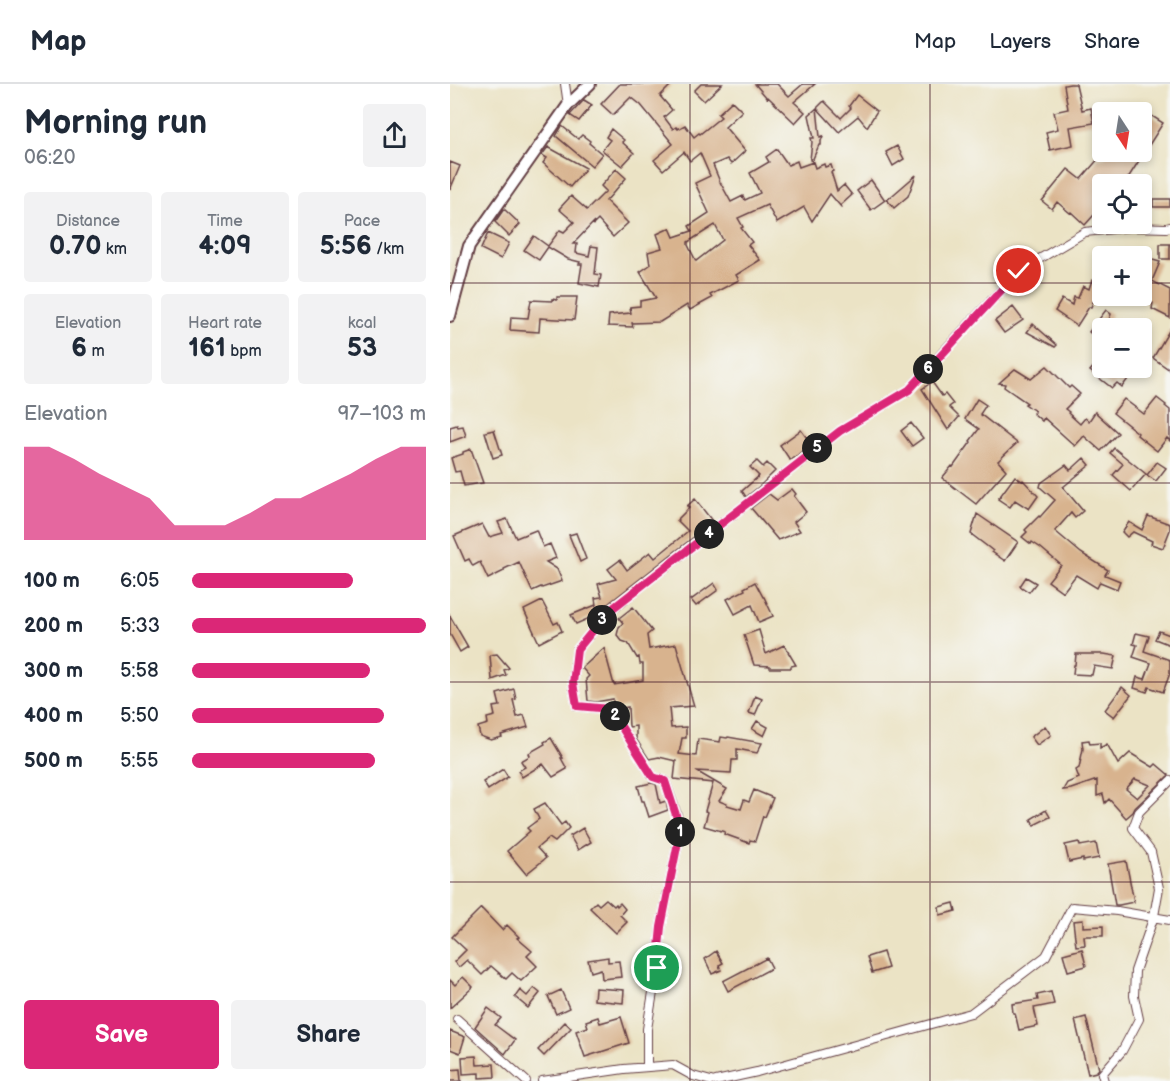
<!DOCTYPE html>
<html lang="en">
<head>
<meta charset="utf-8">
<style>
  :root { --surface:#fff; --page:#f2f2f3; --text:#1f2937; --muted:#747a83; --line:#e0e1e3; --accent:#db2777 }
  body { margin:0; font-family:"Balsamiq Sans",sans-serif; background:var(--page); color:var(--text); height:100vh; display:flex; flex-direction:column; font-size:22px; white-space:nowrap }
  * { box-sizing:border-box; margin:0 }
  p { font-size:20px; color:var(--muted) }
  .icon { flex:none; width:33px; height:33px; fill:none; stroke:currentColor; stroke-width:2; stroke-linecap:round; stroke-linejoin:round }
  .map { position:relative; flex:1; overflow:hidden }
  .details { display:flex; flex-direction:column; background:var(--surface); width:450px }
  .details>* { flex:none }
  .needle { width:39px; rotate:168deg }
  .controls { position:absolute; left:642px; top:18px; display:grid; gap:12px }
  .controls a { display:grid; place-items:center; width:60px; height:60px; border-radius:6px; background:var(--surface); box-shadow:0 3px 9px #0003; font-size:30px }
  .pin { position:absolute; display:grid; place-items:center; width:51px; height:51px; color:#fff; margin:-26px; border:3px solid #fff; border-radius:50%; box-shadow:0 2px 6px #0007 }
  .km { position:absolute; width:30px; height:30px; margin:-15px; border-radius:50%; background:#222; color:#fff; font-size:16px; line-height:30px; text-align:center }
  .round { display:grid; place-items:center; flex:none; width:63px; height:63px; border-radius:6px; background:var(--page) }
  .overview { display:flex; align-items:center; justify-content:space-between; height:102px; padding:0 24px }
  h1 { font-size:33px; font-weight:800; line-height:45px }
  .stats { display:grid; grid-template-columns:repeat(3,1fr); gap:9px; height:102px; padding:6px 24px }
  .stats div { display:grid; align-content:center; border-radius:6px; background:var(--page); text-align:center }
  .stats b { font-size:26px; font-weight:800 }
  .stats small { font-size:16px; font-weight:400 }
  .stats p { font-size:16px }
  .chart { height:168px; padding:12px 24px }
  .chart p { display:flex; justify-content:space-between }
  .chart svg { width:100%; height:108px; margin-top:6px; fill:var(--accent); opacity:.7 }
  .button { display:flex; gap:12px; margin-top:auto; padding:12px 24px }
  .button a { flex:1; height:69px; border-radius:6px; background:var(--accent); color:#fff; font-size:24px; font-weight:800; line-height:69px; text-align:center }
  .button a+a { background:var(--page); color:var(--text) }
  ul { padding:0 24px; list-style:none; font-size:20px }
  li { display:grid; grid-template-columns:96px 72px 1fr; align-items:center; height:45px }
  li i { height:15px; border-radius:8px; background:var(--accent) }
  header { display:flex; align-items:center; gap:36px; box-sizing:border-box; height:84px; padding:0 30px; background:var(--surface); border-bottom:2px solid var(--line) }
  header strong { font-size:28px }
  nav { display:flex; gap:33px; margin-inline-start:auto; font-size:21px }
  main { display:flex; flex:1; min-height:0 }
  .map>svg:first-child { display:block }
  .building { fill:#d8b38e; fill-rule:evenodd }
  .lines { fill:none; stroke-linecap:round; stroke-linejoin:round }
  .street-casing { stroke:#623c42; stroke-width:10 }
  .secondary-casing { stroke:#623c42; stroke-width:14 }
  .street { stroke:#fff; stroke-width:8 }
  .secondary { stroke:#fff; stroke-width:10 }
  .route-casing { stroke:#fff; stroke-width:12 }
  .route { stroke:#db2777; stroke-width:8 }
  .grid { fill:none; stroke:#4a1f2b; stroke-width:1.5; stroke-opacity:0.55 }
</style>
</head>
<body>
<header>
<strong>Map</strong>
<nav><a>Map</a><a>Layers</a><a>Share</a></nav>
</header>
<main>
<section class="details">
<div class="overview"><div><h1>Morning run</h1><p>06:20</p></div><a class="round"><svg class="icon" aria-label="share" viewBox="0 0 24 24"><path d="M12 15V3M7 8l5-5 5 5M5 13v7h14v-7"/></svg></a></div>
<div class="stats">
<div><p>Distance</p><b>0.70<small> km</small></b></div>
<div><p>Time</p><b>4:09</b></div>
<div><p>Pace</p><b>5:56<small> /km</small></b></div>
</div>
<div class="stats">
<div><p>Elevation</p><b>6<small> m</small></b></div>
<div><p>Heart rate</p><b>161<small> bpm</small></b></div>
<div><p>kcal</p><b>53</b></div>
</div>
<div class="chart"><p><span>Elevation</span>97–103 m</p>
<svg viewBox="0 0 160 44" preserveAspectRatio="none"><path d="M0 44V6L10 6L20 11L30 17L40 22L50 27L60 38L70 38L80 38L90 33L100 27L110 27L120 22L130 17L140 11L150 6L160 6V44z"/></svg>
</div>
<ul>
<li><b>100 m</b>6:05<i style="width:69%"></i></li>
<li><b>200 m</b>5:33<i style="width:100%"></i></li>
<li><b>300 m</b>5:58<i style="width:76%"></i></li>
<li><b>400 m</b>5:50<i style="width:82%"></i></li>
<li><b>500 m</b>5:55<i style="width:78%"></i></li>
</ul>
<div class="button"><a>Save</a><a>Share</a></div>
</section>
<div class="map">
<svg width="720" height="997" viewBox="0 0 720 997">
  <rect width="100%" height="100%" fill="#f6f6f2"/>
  <filter id="ink" filterUnits="userSpaceOnUse"><feTurbulence type="fractalNoise" baseFrequency=".0167" numOctaves="2"/><feDisplacementMap in="SourceGraphic" scale="12" xChannelSelector="R" yChannelSelector="G"/><feConvolveMatrix kernelMatrix="1 2 1 2 8 2 1 2 1" color-interpolation-filters="sRGB"/></filter>
  <filter id="wash" filterUnits="userSpaceOnUse"><feTurbulence type="fractalNoise" baseFrequency=".008" numOctaves="4" result="noise"/><feDisplacementMap in="SourceGraphic" scale="24" xChannelSelector="R" yChannelSelector="G"/><feGaussianBlur stdDeviation="1.35" result="paint"/><feColorMatrix in="noise" values="0 0 0 0 0 0 0 0 0 0 0 0 0 0 0 0 0 1.4 0 .05"/><feComposite in="paint" operator="in"/></filter>
  <g filter="url(#wash)">
    <rect width="100%" height="100%" fill="#ebe3c5"/>
    <g id="blocks">
      <path class="building" d="M170,0H222L210,12L222,26L214,33L223,45L226,43L228,45L235,41L244,53L249,49L250,50L271,33L268,30L282,17L292,27L275,43L295,67L281,80L277,75L263,81L270,98L281,118L293,112L295,116L310,109L300,89L319,78L316,73L327,65L338,81L347,77L349,83L363,78L365,84L374,80L375,83L381,81L383,87L381,88L387,107L394,101L402,111L391,121L392,124L380,110L362,137L354,123L327,139L317,121L288,134L293,143L291,144L302,158L298,161L310,176L286,191L289,196L260,211L262,214L240,226L237,221L210,238L182,239L183,243L158,242L159,231L181,229L180,223L190,222V217L206,214L190,188L200,181L198,168L212,164L207,150L220,144L224,153L242,147L239,142L259,129L245,99L260,92L250,69L240,77L234,68L213,86L204,76L223,60L191,21L181,13L163,31L151,20ZM265,141L273,156L246,177L238,161V158Z
        M251,0H272L254,17L244,7Z
        M305,0H327L339,12L353,0H365L344,18L355,28L345,39L318,13L317,14Z
        M620,0H626L632,26L641,24L644,39L620,43L623,61L600,66L596,48L608,45L604,28L618,25L614,1Z
        M407,11L427,27L417,43L408,32L389,48L367,24L374,17L391,34L401,24L399,22Z
        M134,16L142,21L129,37L120,31Z
        M367,24L370,53L373,52L371,57V61H369L362,77L360,76L362,58L361,54H364L359,31Z
        M692,28L698,32L699,30L713,39L678,94L672,100H652V122L635,141L621,128L620,129L607,118L602,125L592,117L618,85L631,95L650,73L653,75L658,68H692Z
        M112,42L128,55L132,51L140,57L139,59L152,70L142,82L106,52Z
        M161,45L174,56L172,58L184,69L172,82L152,66L160,56L156,53Z
        M447,62L454,75L443,82L436,68Z
        M98,63L136,84L120,103L93,79L97,74L92,71Z
        M0,78L10,82L0,106Z
        M166,85L176,94L156,117L178,139L163,153L148,136L143,141L144,138L123,160H127L126,169L139,172L141,162L148,163L145,190L151,191L149,203L129,199L132,180H129L130,178L118,175L98,163L89,176L74,166L84,152L98,162L110,146L114,148L124,138L109,125L121,112L137,126L156,107L151,102Z
        M466,91L458,112L444,124L437,116Z
        M421,96L435,116L421,126L407,107Z
        M703,115H720V123H703Z
        M54,125L70,140L59,152L45,138Z
        M38,149L59,159L51,175L31,165Z
        M710,160H720V175H710Z
        M692,173L710,178L702,197L720,206V234L702,225L703,219L692,216Z
        M642,196L651,198L641,223H639L627,242L605,227L612,215L622,221L624,213L628,214L633,202L639,205Z
        M107,213H127L124,236L90,234L89,248L60,246L61,233L78,234L81,216L102,217V215L107,216Z
        M563,223L573,236L554,249L545,237Z
        M656,226L661,230L658,239L666,244H652V259L639,248Z
        M583,240L607,261L605,263L577,248Z
        M720,245V286L703,274Z
        M646,280L654,287L657,284H670L681,291L672,303L667,299L662,304L640,287Z
        M597,282L619,304L621,302L630,310L615,325L619,328L618,329L630,340L635,334L639,337L645,328L668,349L651,367L634,352L625,362L594,334L592,337L583,329L585,327L575,320L577,319L554,303L555,300L549,299L565,285L581,295Z
        M482,298L492,312L495,310L503,320L499,323L509,333L498,346L472,305Z
        M707,314L716,321L715,322L720,326V357L717,354L707,367L687,351L688,349L663,329L674,315L694,330Z
        M527,315L536,321L530,330L567,359L548,377L556,386L526,420L492,394L502,382L503,383L521,358L520,357L529,345L515,335Z
        M461,339L473,354L462,362L451,347Z
        M7,341L8,343L13,342L16,352L0,358V343Z
        M44,346L52,371L43,374L35,348Z
        M351,346L362,361L340,376L330,361Z
        M664,364L696,390L681,407L663,391L673,380L660,369Z
        M21,365L33,399L14,402L10,387L5,388L1,374L13,370V368Z
        M634,374L640,381L613,403L633,427L625,434L621,429L605,447L631,469L658,486L655,491L670,497L667,505L650,498L647,504L626,491L613,508L598,497L611,481L591,464L582,458L581,460L572,453L577,448L575,446L589,432L590,433L605,416L590,403L591,399L616,381L620,386L622,385Z
        M307,377L313,383L317,379L325,387L311,401L296,413L292,407L309,392L300,383Z
        M707,378L716,384L706,397L697,391Z
        M565,392L572,397L573,396L588,412L579,425L565,416L560,423L548,415Z
        M342,405L346,410L344,412L356,428L344,438L350,447L328,456L301,424L319,410L327,416Z
        M245,415L263,438L154,523L149,530L126,540L121,531L146,521L145,514L152,513L148,500L166,495L158,485L170,476L177,486L200,468L205,474L238,447L227,436L239,424L237,422Z
        M527,430L568,458L555,477L542,468L543,467L538,463L521,450Z
        M698,432L720,440V446L713,464L701,460L702,457L683,448L677,453L672,448L679,438L692,446Z
        M57,435L66,454L86,446L93,463L100,460L106,474L96,478L107,485L112,497L92,504L91,503L82,507L69,478L54,485V487L38,495L30,478L23,482L19,475L15,477L4,452L32,440L39,453L53,449L48,438Z
        M126,449L136,475L130,478L119,451Z
        M576,493L586,499L579,508L570,502Z
        M305,498L313,513H314L323,532L309,538L302,521L285,530L277,515L295,506L294,504Z
        M264,499L268,506L246,522L241,516Z
        M92,517L104,540L108,538L112,547L89,559L74,526Z
        M183,523L202,547L197,551L199,565L226,560L244,622L219,624L221,644L236,643V654H232L229,670L246,672L248,655L270,658L271,653L277,654L278,653L312,659L307,669L287,665V676H282L281,689L246,687L277,705L269,717L277,720V721L291,725L294,716L299,718L304,706L323,714L315,733L313,732L305,757L300,756L299,759L274,750L275,748L254,742L258,728L255,727L263,699L224,695L226,677L209,673L199,675L186,655V642L179,643L178,623L167,625L163,620V615L146,618L138,617L136,595L139,592L132,584L154,564L164,601L193,596V580H190L189,573L187,574L178,559L172,557L167,551L169,543L173,539L169,534Z
        M0,532L18,563L10,568L0,550Z
        M309,546L316,570L334,561L346,581L341,582V584H320V582L304,581L294,551Z
        M709,547L720,551V561L705,555Z
        M686,549L699,552L694,567L720,576V589L713,608L699,603L697,608L684,604L687,593L695,595L701,579L683,573L687,561L683,560Z
        M47,570L59,584L54,586L56,591L42,596L40,571Z
        M626,570H654L666,572L663,585L644,582L642,591L623,590L624,581H625Z
        M672,603L681,611L664,633L655,626Z
        M64,605L66,615L63,616L67,633L74,631L78,643L51,651L52,653L41,656L30,652L28,643L38,640L37,634L45,632L43,623L50,622L47,610Z
        M305,612L312,615L305,631L299,629Z
        M307,637L318,643L314,652L302,645Z
        M595,642L601,651L587,661L581,653Z
        M101,654L113,674H111L117,685L103,693L93,680L72,693L68,687L75,683L71,677L80,672L79,669L95,660L94,658Z
        M639,656L640,660L650,659V664L657,660L668,680L680,669L703,683L706,680L719,691L685,724L683,728L676,734L659,715L655,719L653,710L647,712V696L621,705L613,706L617,699L629,694L626,686L629,684L633,665L632,657ZM685,695L700,701L687,714L676,705Z
        M53,685L58,693L38,706L33,698Z
        M201,699L206,700L210,719L216,717L218,726L199,733L194,717H192L188,702Z
        M95,719L111,741L115,738L119,744L105,758L99,754L87,764L96,774L76,790L57,767L80,747L77,744L89,735L84,725Z
        M596,726L600,733L584,741L581,735Z
        M133,744L141,758L128,766L120,752Z
        M629,758L630,762L646,759L649,774L633,777V775L619,778L615,761Z
        M676,777L684,818L669,821H665L658,780Z
        M156,815L164,822L166,820L167,822L170,819L175,825L170,831L177,838L166,849L140,824L146,818L149,821Z
        M504,819L506,827L490,831L489,823Z
        M31,824L52,846L57,841L69,853L67,854L82,867L77,872L87,882L71,897L62,889L56,895L41,882L32,891L17,876L9,883L4,878L16,866L2,853Z
        M633,836V843L653,842V852H634L635,861L626,862L623,837Z
        M632,865L636,882L618,887L613,870Z
        M266,867L273,879L269,881L271,886L262,890L255,875Z
        M433,868L438,884L422,889L417,873Z
        M158,873V878L169,877L171,893L152,895L151,885L141,888L138,876Z
        M317,874L322,884L278,907L273,897Z
        M13,893L23,903L0,924V896L5,901Z
        M84,904L90,909L78,924L65,913L70,906L77,912Z
        M145,904L174,906L173,919L144,916Z
        M111,906L119,924L106,930L98,912Z
        M601,908L604,920L584,924L588,942L569,946L565,929H563L562,920L588,916L587,911Z
        M38,924L51,934L45,941L65,956L55,970L25,943Z
        M148,933L150,939L171,933L179,959L135,973L126,947L138,943L136,937Z
        M636,933L649,985L646,988L638,990L625,936Z
        M115,938L121,944L94,972L88,966Z
        M0,947L15,953L10,969L0,965Z
        M26,972L27,981L44,980L45,993L29,994V989L13,990L12,973Z
        M10,985L11,997H0V986Z"/>
    </g>
  </g>
  <g filter="url(#ink)">
    <use href="#blocks" fill-opacity="0" stroke="#623c42" stroke-width="1.5"/>
    <g class="lines">
      <g class="street-casing">
        <path id="street" d="M115,0L118,21
          M7,935L76,997
          M197,983V945L207,884L211,843L230,748L227,731L215,697L203,693L160,625L127,622L123,599L127,566L158,528L390,347L459,306L493,268L569,187L635,148L682,143L716,144L720,143
          M92,997L174,985L223,981L243,992L261,997
          M266,997L307,988L521,929L596,872L622,823L667,827L720,836
          M654,997L652,990L672,967L689,935L684,912L685,887L704,832L709,804L701,768L683,744L689,728L720,697"/>
      </g>
      <g class="secondary-casing">
        <path id="secondary" d="M0,232L19,162L118,21L140,0"/>
      </g>
      <use href="#street" class="street"/>
      <use href="#secondary" class="secondary"/>
    </g>
  </g>
  <g class="lines" filter="url(#ink)">
    <g class="route-casing">
      <path id="route" d="M207,884L211,843L230,748L226,731L215,697L203,693L160,625L127,622L123,599L127,566L158,528L390,347L459,306L569,187"/>
    </g>
    <use href="#route" class="route"/>
  </g>
  <path class="grid" d="M240,0V997M480,0V997M0,199H652M692,199H720M0,399H720M0,598H720M0,798H720"/>
</svg>
<div class="controls">
<a><svg class="needle" viewBox="-14 -14 28 28"><path d="M0-13l5 13h-10z" fill="#e53935"/><path d="M0 13l5-13h-10z" fill="#747a83"/></svg></a>
<a><svg class="icon" aria-label="locate" viewBox="0 0 24 24"><circle cx="12" cy="12" r="6"/><path d="M12 2v4M12 18v4M2 12h4M18 12h4"/></svg></a>
<a>+</a>
<a>−</a>
</div>
<div class="pin" style="left:207px;top:884px;background:#1e9e55"><svg class="icon" aria-label="arrive" viewBox="0 0 24 24"><path d="M6 21V4h12l-3 4 3 4H6"/></svg></div>
<div class="pin" style="left:569px;top:187px;background:#d93025"><svg class="icon" aria-label="check" viewBox="0 0 24 24"><path d="M5 12l5 5 9-10"/></svg></div>
<b class="km" style="left:230px;top:748px">1</b>
<b class="km" style="left:165px;top:632px">2</b>
<b class="km" style="left:152px;top:536px">3</b>
<b class="km" style="left:259px;top:450px">4</b>
<b class="km" style="left:367px;top:364px">5</b>
<b class="km" style="left:478px;top:285px">6</b>
</div>
</main>
</body>
</html>
